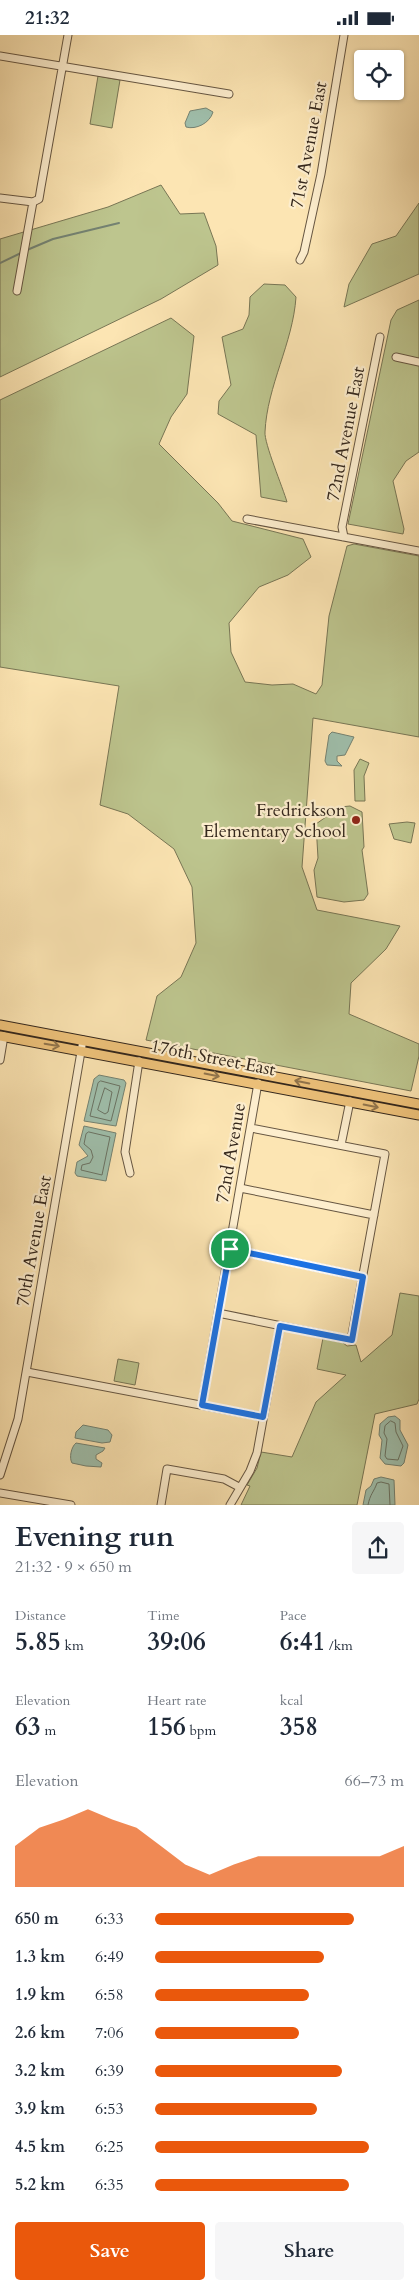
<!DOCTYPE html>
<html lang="en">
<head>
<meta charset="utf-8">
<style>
  :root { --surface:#fff; --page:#f6f6f7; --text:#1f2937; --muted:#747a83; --accent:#ea580c }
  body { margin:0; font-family:Cardo,serif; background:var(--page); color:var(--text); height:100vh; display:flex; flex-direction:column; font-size:19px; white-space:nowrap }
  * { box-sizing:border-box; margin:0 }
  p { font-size:16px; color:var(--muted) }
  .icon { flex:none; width:28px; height:28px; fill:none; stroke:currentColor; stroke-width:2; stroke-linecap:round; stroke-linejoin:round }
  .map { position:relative; height:1470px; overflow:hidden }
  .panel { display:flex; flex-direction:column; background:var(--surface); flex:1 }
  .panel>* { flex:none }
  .fabs { position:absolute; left:354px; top:15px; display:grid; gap:10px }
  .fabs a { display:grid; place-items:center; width:50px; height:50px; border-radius:5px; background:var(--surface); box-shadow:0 1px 4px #0004; font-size:25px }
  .pin { position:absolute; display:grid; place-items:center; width:42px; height:42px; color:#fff; margin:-21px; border:2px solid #fff; border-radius:50%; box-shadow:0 1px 5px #0007 }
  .round { display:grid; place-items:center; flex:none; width:52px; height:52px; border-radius:5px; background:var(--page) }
  .headline { display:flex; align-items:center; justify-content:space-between; height:85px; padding:0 15px }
  h1 { font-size:28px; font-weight:700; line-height:38px }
  .figures { display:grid; grid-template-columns:repeat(3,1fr); gap:8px; height:85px; padding:5px 15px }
  .figures div { display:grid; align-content:center }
  .figures b { font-size:25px; font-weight:700 }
  .figures small { font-size:14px; font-weight:400 }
  .figures p { font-size:14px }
  .chart { height:140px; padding:10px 15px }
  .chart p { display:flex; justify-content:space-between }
  .chart svg { width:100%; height:90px; margin-top:5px; fill:var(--accent); opacity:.7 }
  .action { display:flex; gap:10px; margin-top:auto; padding:10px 15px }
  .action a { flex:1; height:58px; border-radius:5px; background:var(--accent); color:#fff; font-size:20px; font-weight:700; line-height:58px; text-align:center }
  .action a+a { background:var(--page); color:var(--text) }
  ul { padding:0 15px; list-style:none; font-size:16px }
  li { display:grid; grid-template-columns:80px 60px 1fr; align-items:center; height:38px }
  li i { height:12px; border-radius:6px; background:var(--accent) }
  .status { display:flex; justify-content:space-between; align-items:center; height:35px; padding:0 25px; background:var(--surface); direction:ltr }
  .status svg { height:14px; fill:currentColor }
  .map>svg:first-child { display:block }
  .green { fill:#bdc58e; stroke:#787655 }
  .water { fill:#9fbfac; stroke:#748272 }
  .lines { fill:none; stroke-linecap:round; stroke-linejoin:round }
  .shore { stroke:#6a7364; stroke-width:1 }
  .stream { stroke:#748272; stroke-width:2 }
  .minor-casing { stroke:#665642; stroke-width:9 }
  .major-casing { stroke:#34271c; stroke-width:11 }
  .minor { stroke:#fdeece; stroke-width:7 }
  .major { stroke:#eec27a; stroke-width:9 }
  .oneway { stroke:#91744b }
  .route-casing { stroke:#fff; stroke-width:10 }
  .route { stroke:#1a73e8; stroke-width:6 }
  .poi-dot { fill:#8f2418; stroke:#fdeece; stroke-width:2 }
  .labels { text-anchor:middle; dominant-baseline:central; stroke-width:4.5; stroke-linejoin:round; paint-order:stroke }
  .street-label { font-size:18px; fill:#34271c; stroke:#fdeece }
  .poi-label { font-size:18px; fill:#34271c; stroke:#fdeece; text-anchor:end }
</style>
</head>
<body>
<div class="status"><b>21:32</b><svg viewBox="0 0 49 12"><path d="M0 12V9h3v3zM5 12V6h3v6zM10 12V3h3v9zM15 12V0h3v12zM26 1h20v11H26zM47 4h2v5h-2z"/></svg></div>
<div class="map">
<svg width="419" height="1470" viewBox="0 0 419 1470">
  <rect width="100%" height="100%" fill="#fce5b3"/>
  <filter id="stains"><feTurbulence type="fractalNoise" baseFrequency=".004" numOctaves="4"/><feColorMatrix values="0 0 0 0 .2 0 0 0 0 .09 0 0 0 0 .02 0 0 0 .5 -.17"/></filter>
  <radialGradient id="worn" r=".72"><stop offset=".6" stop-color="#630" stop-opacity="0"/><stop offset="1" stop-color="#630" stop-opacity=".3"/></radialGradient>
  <path class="green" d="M98,41L120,45L112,93L90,89Z
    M161,150L180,179L204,178L216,211L218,230L161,264L0,342V204L108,172Z
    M419,168V239L344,272L349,249L372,209L396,201Z
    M264,249L285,250L296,262C293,308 267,351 265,397C264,408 283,453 287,467L261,462L256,400L218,379L219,366L231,350L222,302L243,294L249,280L250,262Z
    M419,265V417L406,426L393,446L404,494L403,499L348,489L391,285L397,275Z
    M171,283L194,301L187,359L171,382L159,409L218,468L232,486L303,504L311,522L288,540L259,552L229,588L231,617L245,647L272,650L293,649L316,659L322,650L329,581L347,511L354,509L419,521V702L313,683L302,832L317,875L400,891L386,914L351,948L349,979L419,1009V1021L411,1056L146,1005L157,961L181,942L196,908L192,852L174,814L128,779L100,770L119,651L0,632V365Z
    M360,724L369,728L364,741L365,766H355L354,735Z
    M350,771L362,777L364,812L362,815L368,859L364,865L344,867L317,862L314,835L318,823L316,789L340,772Z
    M407,787L415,788L411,808L394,804L389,789Z
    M400,1258L419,1261V1364L417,1369L375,1379L357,1470H241L250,1451L247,1450L257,1433L261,1417L292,1422L316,1367L346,1340L317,1334L323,1303L342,1307L347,1311L356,1310L361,1327L392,1300Z
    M118,1324L139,1328L135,1350L114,1346Z"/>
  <path class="water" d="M206,73L213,77C210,88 196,95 186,92L185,88L190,76Z
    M332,697L354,702L345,720L337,721V726L342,731L327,730L325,726L329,700Z
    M99,1040L124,1045L126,1048L116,1091L84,1086L94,1044Z
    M84,1091L116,1098L106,1146L77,1141L75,1138L77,1127L88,1121L79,1110Z
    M395,1381L400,1385V1395L408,1410L404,1428L401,1431L385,1429L380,1423L382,1405L379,1400L380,1389L388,1382Z
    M83,1390L108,1395L112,1400L110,1407L102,1408L75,1403L76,1397Z
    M76,1408L105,1413L103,1416L96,1420V1424L102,1428L101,1432L86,1431L72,1428C69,1423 71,1412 76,1408Z
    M381,1442L394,1445L395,1470H363L366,1455L371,1451L374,1444Z"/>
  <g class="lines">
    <path class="shore" d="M101,1046L120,1051L111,1086L90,1081L98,1048Z
      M105,1053L112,1057L108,1077L105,1079L98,1075Z
      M89,1097L110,1102L102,1140L81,1135L82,1130L90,1128L93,1122L91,1115L84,1109L86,1099Z
      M391,1386L395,1388L396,1397L403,1411L398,1425L387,1424L385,1421L387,1404L384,1398L385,1391Z
      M368,1470C370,1459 374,1457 377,1448L381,1447L389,1449L390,1470"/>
    <path class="stream" d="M27,215L53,204L119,188
      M0,228L21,218"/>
    <g class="minor-casing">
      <path id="minor" d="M0,21L229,59
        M0,163L33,167
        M300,225L304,217L321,139L344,0
        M17,256L33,167L39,164L41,152L68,0
        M396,322L419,327
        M247,484L419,516
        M344,502L342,492L380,302
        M0,1025L4,1001
        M341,1110L350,1066
        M130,1138L125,1117L139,1026
        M240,1153L374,1180
        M230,1214L363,1242
        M218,1278L351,1305L385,1119L251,1093
        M27,1337L263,1382
        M202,1370L258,1048
        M0,1440L18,1384L83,1005
        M0,1458L71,1470
        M161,1470L167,1434L224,1444L239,1452
        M230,1470L250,1436L257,1418L280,1291"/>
    </g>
    <g class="major-casing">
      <path id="major" d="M0,990L419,1069
        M0,1001L419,1080"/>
    </g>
    <use href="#minor" class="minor"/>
    <use href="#major" class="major"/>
  </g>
  <defs><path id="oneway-shaft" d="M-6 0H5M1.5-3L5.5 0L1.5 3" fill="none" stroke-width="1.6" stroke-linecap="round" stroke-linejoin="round" transform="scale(1.25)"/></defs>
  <g class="oneway">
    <use href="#oneway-shaft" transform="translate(52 1010) rotate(10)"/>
    <use href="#oneway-shaft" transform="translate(212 1040) rotate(11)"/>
    <use href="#oneway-shaft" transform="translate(302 1047) rotate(-169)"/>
    <use href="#oneway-shaft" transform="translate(371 1071) rotate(11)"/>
  </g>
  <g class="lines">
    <g class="route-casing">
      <path id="route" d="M230,1214L363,1242L352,1305L280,1291L263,1382L202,1370Z"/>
    </g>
    <use href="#route" class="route"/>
  </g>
  <circle class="poi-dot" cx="356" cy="785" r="5"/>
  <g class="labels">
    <g class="street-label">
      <text transform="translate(309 110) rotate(-79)">71st Avenue East</text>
      <text transform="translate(346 399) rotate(-79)">72nd Avenue East</text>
      <text transform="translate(213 1023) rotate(11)">176th Street East</text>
      <text transform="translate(231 1118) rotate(-80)">72nd Avenue</text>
      <text transform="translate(34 1206) rotate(-80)">70th Avenue East</text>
    </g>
    <g class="poi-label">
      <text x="346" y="775">Fredrickson<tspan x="346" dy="21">Elementary School</tspan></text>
    </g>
  </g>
  <rect width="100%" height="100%" filter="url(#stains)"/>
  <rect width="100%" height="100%" fill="url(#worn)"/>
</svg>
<div class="fabs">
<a><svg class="icon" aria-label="locate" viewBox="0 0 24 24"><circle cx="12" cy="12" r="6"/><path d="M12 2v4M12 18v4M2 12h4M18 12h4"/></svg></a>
</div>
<div class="pin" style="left:230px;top:1214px;background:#1e9e55"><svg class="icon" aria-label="arrive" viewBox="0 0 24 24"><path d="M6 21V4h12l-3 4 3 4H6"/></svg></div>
</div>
<section class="panel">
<div class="headline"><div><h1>Evening run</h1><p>21:32 · 9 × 650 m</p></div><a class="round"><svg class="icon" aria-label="share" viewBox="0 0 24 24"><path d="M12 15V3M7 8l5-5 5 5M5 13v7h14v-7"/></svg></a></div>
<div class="figures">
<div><p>Distance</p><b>5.85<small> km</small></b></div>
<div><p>Time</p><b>39:06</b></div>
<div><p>Pace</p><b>6:41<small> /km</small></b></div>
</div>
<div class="figures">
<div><p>Elevation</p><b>63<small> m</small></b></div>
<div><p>Heart rate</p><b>156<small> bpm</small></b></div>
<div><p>kcal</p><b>358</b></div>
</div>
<div class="chart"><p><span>Elevation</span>66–73 m</p>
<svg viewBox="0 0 160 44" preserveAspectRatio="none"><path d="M0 44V24L10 15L20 11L30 6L40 11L50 15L60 24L70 33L80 38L90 33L100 29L110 29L120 29L130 29L140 29L150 29L160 24V44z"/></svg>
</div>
<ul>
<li><b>650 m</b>6:33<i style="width:80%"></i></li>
<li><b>1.3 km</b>6:49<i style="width:68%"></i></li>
<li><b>1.9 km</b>6:58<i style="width:62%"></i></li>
<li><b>2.6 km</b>7:06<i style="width:58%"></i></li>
<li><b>3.2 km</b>6:39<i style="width:75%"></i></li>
<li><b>3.9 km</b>6:53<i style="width:65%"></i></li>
<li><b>4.5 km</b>6:25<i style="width:86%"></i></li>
<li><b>5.2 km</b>6:35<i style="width:78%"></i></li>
</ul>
<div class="action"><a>Save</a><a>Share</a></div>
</section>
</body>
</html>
